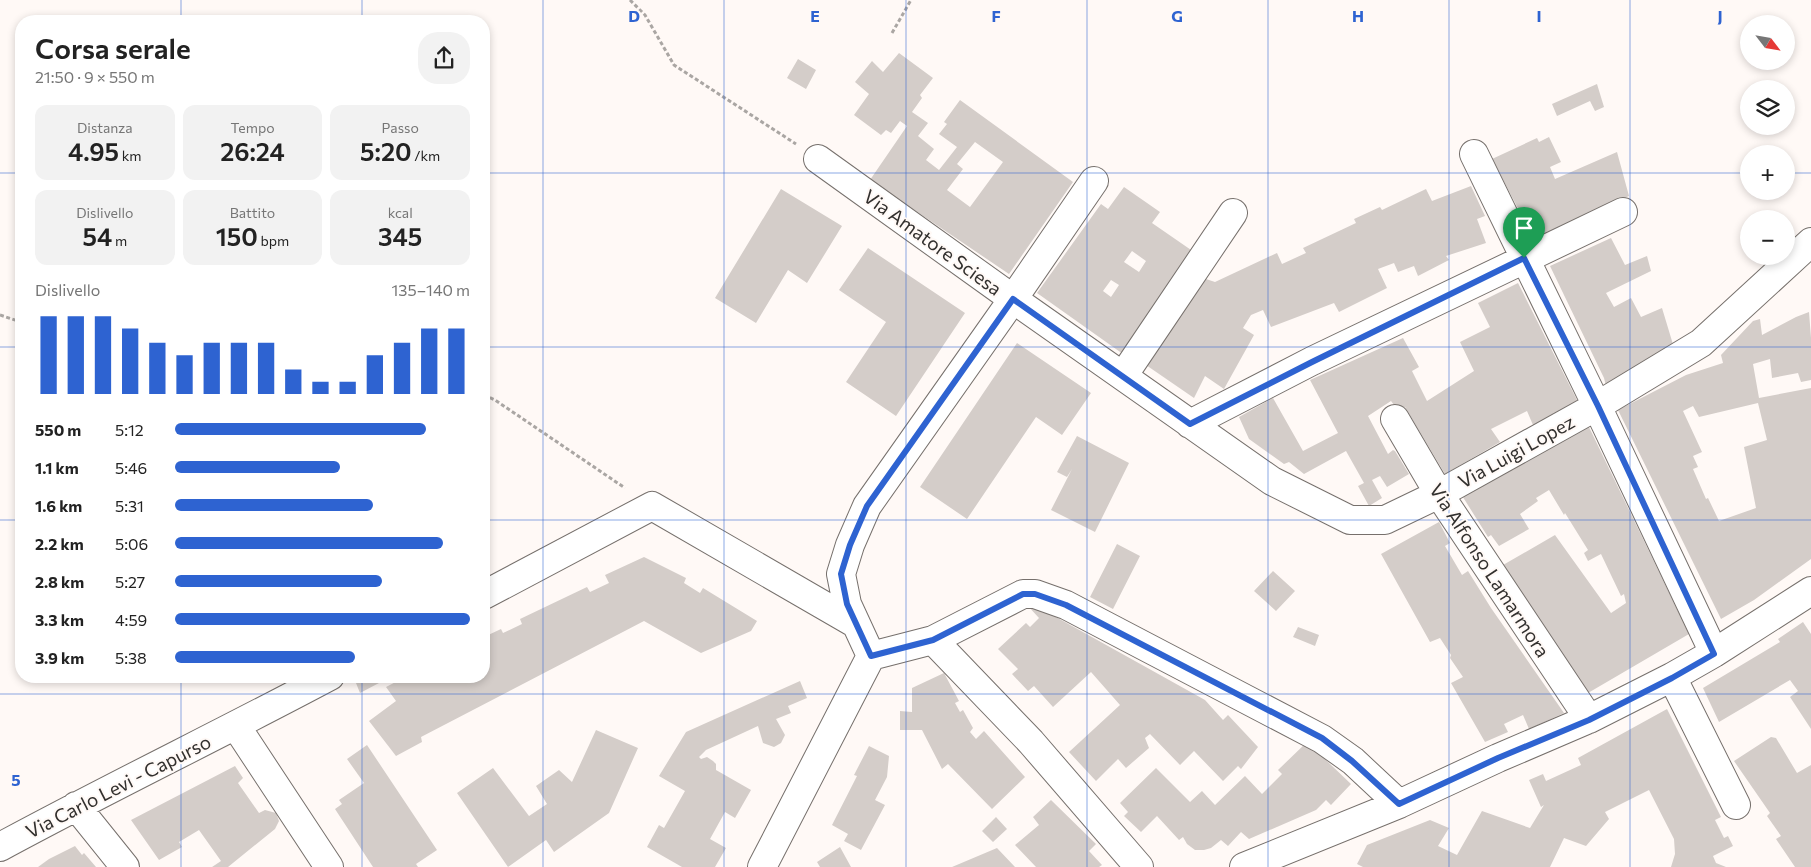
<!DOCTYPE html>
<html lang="it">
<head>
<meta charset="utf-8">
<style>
  :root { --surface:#fff; --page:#f2f2f2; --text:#222; --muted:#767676; --accent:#2e63d1 }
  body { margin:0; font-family:Commissioner,sans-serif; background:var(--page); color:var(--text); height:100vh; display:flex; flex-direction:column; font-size:19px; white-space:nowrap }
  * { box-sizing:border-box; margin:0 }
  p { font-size:16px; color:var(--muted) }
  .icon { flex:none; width:28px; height:28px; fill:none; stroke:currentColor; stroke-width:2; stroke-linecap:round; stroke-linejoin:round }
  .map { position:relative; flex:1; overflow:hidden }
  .side { position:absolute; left:15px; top:15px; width:475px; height:668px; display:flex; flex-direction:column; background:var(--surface); border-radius:20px; box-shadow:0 2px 8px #0003 }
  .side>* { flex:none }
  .needle { width:32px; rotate:121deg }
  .tools { position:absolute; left:1740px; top:15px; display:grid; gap:10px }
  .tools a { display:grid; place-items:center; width:55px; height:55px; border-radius:50%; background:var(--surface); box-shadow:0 2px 8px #0003; font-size:25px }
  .pin { position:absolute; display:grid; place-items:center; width:42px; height:42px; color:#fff; margin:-51px -21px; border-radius:50% 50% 50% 0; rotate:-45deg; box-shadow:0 0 5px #0007 }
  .pin .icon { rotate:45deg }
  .round { display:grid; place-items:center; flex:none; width:52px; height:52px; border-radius:20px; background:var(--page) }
  .headline { display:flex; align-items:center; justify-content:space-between; height:85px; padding:0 20px }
  h1 { font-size:28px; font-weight:600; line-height:38px }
  .figures { display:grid; grid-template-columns:repeat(3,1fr); gap:8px; height:85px; padding:5px 20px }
  .figures div { display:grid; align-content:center; border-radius:12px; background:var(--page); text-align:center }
  .figures b { font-size:25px; font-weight:600 }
  .figures small { font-size:14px; font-weight:400 }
  .figures p { font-size:14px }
  .chart { height:140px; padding:10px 20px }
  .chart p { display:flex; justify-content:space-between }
  .chart svg { width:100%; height:90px; margin-top:5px; stroke:var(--accent); stroke-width:6 }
  ul { padding:0 20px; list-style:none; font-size:16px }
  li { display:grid; grid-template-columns:80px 60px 1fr; align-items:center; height:38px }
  li i { height:12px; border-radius:6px; background:var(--accent) }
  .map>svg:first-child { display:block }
  .building { fill:#d4cdc9; fill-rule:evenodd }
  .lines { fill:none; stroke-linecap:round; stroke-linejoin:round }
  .minor-casing { stroke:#76706c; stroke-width:30 }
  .path { stroke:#aaa6a3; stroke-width:3; stroke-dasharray:4 2.5; stroke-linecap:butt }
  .minor { stroke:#fff; stroke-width:28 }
  .route-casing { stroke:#fff; stroke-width:10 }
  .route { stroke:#2e63d1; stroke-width:6 }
  .grid { fill:none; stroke:#2e63d1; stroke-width:1; stroke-opacity:0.55 }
  .labels { text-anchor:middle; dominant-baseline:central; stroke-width:4; stroke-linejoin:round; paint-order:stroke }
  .street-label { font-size:19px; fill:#32302e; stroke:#fff9f6 }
  .grid-label { font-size:16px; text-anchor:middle; font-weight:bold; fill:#2e63d1; stroke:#fff9f6; stroke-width:4; stroke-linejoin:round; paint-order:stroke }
</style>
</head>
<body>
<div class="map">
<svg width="1811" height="867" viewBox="0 0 1811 867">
  <rect width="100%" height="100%" fill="#fff9f6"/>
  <path class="building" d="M899,53L933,78L920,95L922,98L912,112L928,123L918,136L934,149L926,160L939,170L957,147L939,134L947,124L944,122L960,100L1073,182L1009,274L870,180L907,126L900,121L891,133L886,130L881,135L854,115L869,94L855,82L872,61L883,72ZM975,142L1003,162L970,207L947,190L963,169L957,164Z
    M798,59L816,70L806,89L787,78Z
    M1597,84L1604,107L1595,111L1590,101L1557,116L1552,104Z
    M1549,137L1561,162L1550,167L1555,179L1617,152L1629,196L1534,239L1492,159L1537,138L1539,142Z
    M1471,186L1485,216L1477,219L1486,243L1446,256L1449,260L1418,276L1414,266L1398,272L1394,263L1378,269L1387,288L1339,312L1334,303L1271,327L1263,310L1251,315L1243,328L1254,335L1224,389L1205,376L1194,398L1146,365L1206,279L1215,282L1277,253L1282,264L1306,253L1303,248L1356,223L1354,219L1380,207L1382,210L1426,189L1432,201Z
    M1124,187L1160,212L1152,223L1194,252L1123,354L1037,293L1101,204L1108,209ZM1132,251L1146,261L1139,272L1124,262ZM1111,280L1119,285L1111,297L1103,291Z
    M781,189L842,226L807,283L788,270L756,323L715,298Z
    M1611,238L1625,265L1647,256L1651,271L1606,293L1614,307L1631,298L1641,317L1662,308L1675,351L1606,386L1604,378L1550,266Z
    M868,248L965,313L896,416L846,382L886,322L839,290Z
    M1518,283L1578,402L1533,425L1527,411L1491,429L1500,442L1445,474L1405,407L1398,410L1391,401L1368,416L1388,454L1393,450L1395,451L1409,474L1387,487L1380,476L1372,480L1382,498L1369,506L1358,486L1364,483L1346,451L1304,474L1289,462L1284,464L1249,439L1239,417L1273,398L1303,451L1338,433L1310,380L1403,338L1419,367L1412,371L1427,401L1474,371L1460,342L1490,327L1478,303Z
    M1809,312L1811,338V380L1801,382L1798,373L1772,378L1770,359L1753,364L1759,398L1811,388V559L1754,600L1721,619L1618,410L1686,375L1723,363L1721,355L1753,321L1760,319L1762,335L1796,317ZM1758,403L1767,440L1744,447L1756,508L1719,521L1708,498L1706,499L1693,469L1698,467L1693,456L1702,452L1683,411L1693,406L1699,417Z
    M1017,343L1091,393L1062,435L1036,417L967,519L920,487Z
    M1588,425L1689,634L1588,693L1503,565L1555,535L1611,613L1626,603L1624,594L1621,596L1601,554L1588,561L1584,553L1588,550L1565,513L1564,515L1549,490L1536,498L1538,501L1520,514L1529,529L1499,546L1491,535L1488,537L1461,494Z
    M1077,436L1129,463L1095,532L1051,510L1072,469L1067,477L1057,472Z
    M1439,522L1450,543L1445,546L1462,575L1468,571L1491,608L1564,713L1529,729L1523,715L1504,724L1508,732L1485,742L1451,683L1463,677L1450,658L1451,655L1440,638L1430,642L1381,554Z
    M1117,544L1140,556L1113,609L1090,597Z
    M644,557L686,578L684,583L700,593L703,588L757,621L751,631L701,653L644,621L421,737L422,742L396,756L369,721L396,701L386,687L407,676H484V637L501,629L503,633L522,624L520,619L587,587L590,592L609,583L605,575Z
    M1273,571L1295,591L1276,611L1254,591Z
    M1029,602L1205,700L1223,720L1228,715L1258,747L1241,769L1238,766L1223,781L1194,751L1180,765L1150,734L1145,738L1149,748L1126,768L1118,759L1096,781L1069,752L1120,705L1091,672L1053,707L1034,686L1028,691L1012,674L1018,669L998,649L1026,623L1030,627L1039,618L1027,605Z
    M1803,622L1811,634V729L1790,697L1798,691L1790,680L1719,722L1703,688L1780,642L1778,639Z
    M1298,627L1319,635L1315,646L1293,637Z
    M944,673L959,701L955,703L960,712L963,710L973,728L970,732L976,739L984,731L1025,777L992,809L948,764L942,769L922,730H900V711L912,712V688Z
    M369,676H374L379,683L360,693L356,683Z
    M800,681L807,698L788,706L791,713L776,719L785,735L781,743L774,747L763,743L758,726L706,750L699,757L701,759L707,757L713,761L716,764V770L751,790L735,818L725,812L710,839L726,848L715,867H682L647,847L659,825L664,828L685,791L659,776L686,732Z
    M1667,709L1721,817L1715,820L1724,838L1728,836L1733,846L1713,856L1716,863L1726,867H1671L1675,854L1674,839L1649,790L1605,812L1609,819L1586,846L1564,838L1550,867H1363L1357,864L1367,845L1430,820L1449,828L1438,846L1457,855L1482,811L1530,828L1544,805L1541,807L1529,780L1543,774L1546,781L1581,765L1578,758Z
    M596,730L638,748L609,813L554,852L546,840L508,867L457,793L493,768L529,816L547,804L536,786L559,770L572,782Z
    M1771,737L1776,738L1797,773L1811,765V867H1795L1776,839L1781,836L1767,816L1770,813L1734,761Z
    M1307,742L1351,784L1331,805L1326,800L1316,810L1249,839L1241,832L1228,846L1221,840L1211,848L1204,850H1195L1187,844L1183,837L1179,840L1157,816L1141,832L1124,816L1128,812L1120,803L1156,768L1190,802L1202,791L1215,805L1245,776L1262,794L1282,774L1278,770Z
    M367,745L437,850L416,864L418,867H373L335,809L342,804L339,800L364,783L347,759Z
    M869,746L889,756L887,777L875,800L885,805L861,850L844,841L848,834L832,825L857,776L854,775Z
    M235,766L243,778L238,783L259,813L265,810L276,813L279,821L275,829L228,867H212L221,861L199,830L179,842L182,847L159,860L131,820Z
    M1051,800L1096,844L1089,851L1102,865L1099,867H1036L1015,845L1039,825L1033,817Z
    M996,817L1007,829L993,842L982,831Z
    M75,846L82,855L84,853L96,867H38L49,859Z
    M840,847L851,867H820L817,862Z
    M997,848L1015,867H952Z"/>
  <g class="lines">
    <g class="minor-casing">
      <path id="minor" d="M1474,154L1597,406L1714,653
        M818,159L1013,299L1272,481L1350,520H1385L1439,494L1597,406L1701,343L1811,242
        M1123,376L1233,213
        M1395,419L1439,494L1589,719
        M1190,424L1312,361L1623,212
        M484,595L652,506L856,624
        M933,640L1031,742L1139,867
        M871,656L933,640L1023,594H1035L1066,605L1322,739L1353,761L1399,804
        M871,656L847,604L841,574L850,545L867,506L1013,299L1094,181
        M1672,677L1736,805
        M236,726L329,867
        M76,806L125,867
        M0,847C109,788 221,734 330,676
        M762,867L871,656
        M1244,867L1399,804L1498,758L1589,719L1672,677L1714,653L1811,591"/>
    </g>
    <path class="path" d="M630,0L645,15L674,65L796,144
      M892,33L911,0
      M0,315L21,322
      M484,395L495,400L625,488"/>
    <use href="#minor" class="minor"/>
  </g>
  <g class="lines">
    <g class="route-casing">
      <path id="route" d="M1524,258L1598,406L1714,654L1672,678L1589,720L1498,758L1399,804L1352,761L1322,738L1066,605L1035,594H1023L933,640L871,656L847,604L841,574L850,545L867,506L1013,299L1190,424L1312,362Z"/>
    </g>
    <use href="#route" class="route"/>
  </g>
  <path class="grid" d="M181,0V21M362,0V21M543,0V867M724,0V867M906,0V867M1087,0V867M1268,0V867M1449,0V867M1630,0V867M0,173H21M484,173H1749M1786,173H1811M0,347H21M484,347H1811M0,520H21M484,520H1811M181,676V867M362,676V867M0,694H1811"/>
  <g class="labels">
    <g class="street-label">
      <text transform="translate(933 242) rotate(36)">Via Amatore Sciesa</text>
      <text transform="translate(1516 451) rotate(-29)">Via Luigi Lopez</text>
      <text transform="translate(1490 570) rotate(57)">Via Alfonso Lamarmora</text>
      <text transform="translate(118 786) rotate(-27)">Via Carlo Levi - Capurso</text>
    </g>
  </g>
  <g class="grid-label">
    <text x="634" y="22">D</text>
    <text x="815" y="22">E</text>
    <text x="996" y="22">F</text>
    <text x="1177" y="22">G</text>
    <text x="1358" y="22">H</text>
    <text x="1539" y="22">I</text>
    <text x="1720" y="22">J</text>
    <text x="16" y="786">5</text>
  </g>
</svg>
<div class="tools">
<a><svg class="needle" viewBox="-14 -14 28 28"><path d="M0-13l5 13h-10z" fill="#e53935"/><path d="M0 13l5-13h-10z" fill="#767676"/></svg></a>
<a><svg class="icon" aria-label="layers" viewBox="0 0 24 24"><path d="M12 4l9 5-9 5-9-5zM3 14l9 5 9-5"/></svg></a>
<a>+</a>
<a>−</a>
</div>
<div class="pin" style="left:1524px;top:258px;background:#1e9e55"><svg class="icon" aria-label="arrive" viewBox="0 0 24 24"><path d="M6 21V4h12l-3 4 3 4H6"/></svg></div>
<section class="side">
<div class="headline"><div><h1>Corsa serale</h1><p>21:50 · 9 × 550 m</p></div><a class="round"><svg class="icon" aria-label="share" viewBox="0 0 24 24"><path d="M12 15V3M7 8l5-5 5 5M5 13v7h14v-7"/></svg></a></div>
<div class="figures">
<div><p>Distanza</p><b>4.95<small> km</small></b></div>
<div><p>Tempo</p><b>26:24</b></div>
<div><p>Passo</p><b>5:20<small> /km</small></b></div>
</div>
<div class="figures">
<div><p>Dislivello</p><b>54<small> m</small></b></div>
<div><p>Battito</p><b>150<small> bpm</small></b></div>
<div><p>kcal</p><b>345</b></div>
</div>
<div class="chart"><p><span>Dislivello</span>135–140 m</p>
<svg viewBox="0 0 160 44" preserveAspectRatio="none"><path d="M5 44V6M15 44V6M25 44V6M35 44V12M45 44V19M55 44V25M65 44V19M75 44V19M85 44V19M95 44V32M105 44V38M115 44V38M125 44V25M135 44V19M145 44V12M155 44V12"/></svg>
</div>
<ul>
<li><b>550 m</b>5:12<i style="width:85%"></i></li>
<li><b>1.1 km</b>5:46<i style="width:56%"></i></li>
<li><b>1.6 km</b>5:31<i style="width:67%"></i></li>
<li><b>2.2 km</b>5:06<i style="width:91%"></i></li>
<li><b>2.8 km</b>5:27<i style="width:70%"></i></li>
<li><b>3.3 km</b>4:59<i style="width:100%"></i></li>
<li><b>3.9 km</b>5:38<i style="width:61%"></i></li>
</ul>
</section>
</div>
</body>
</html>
